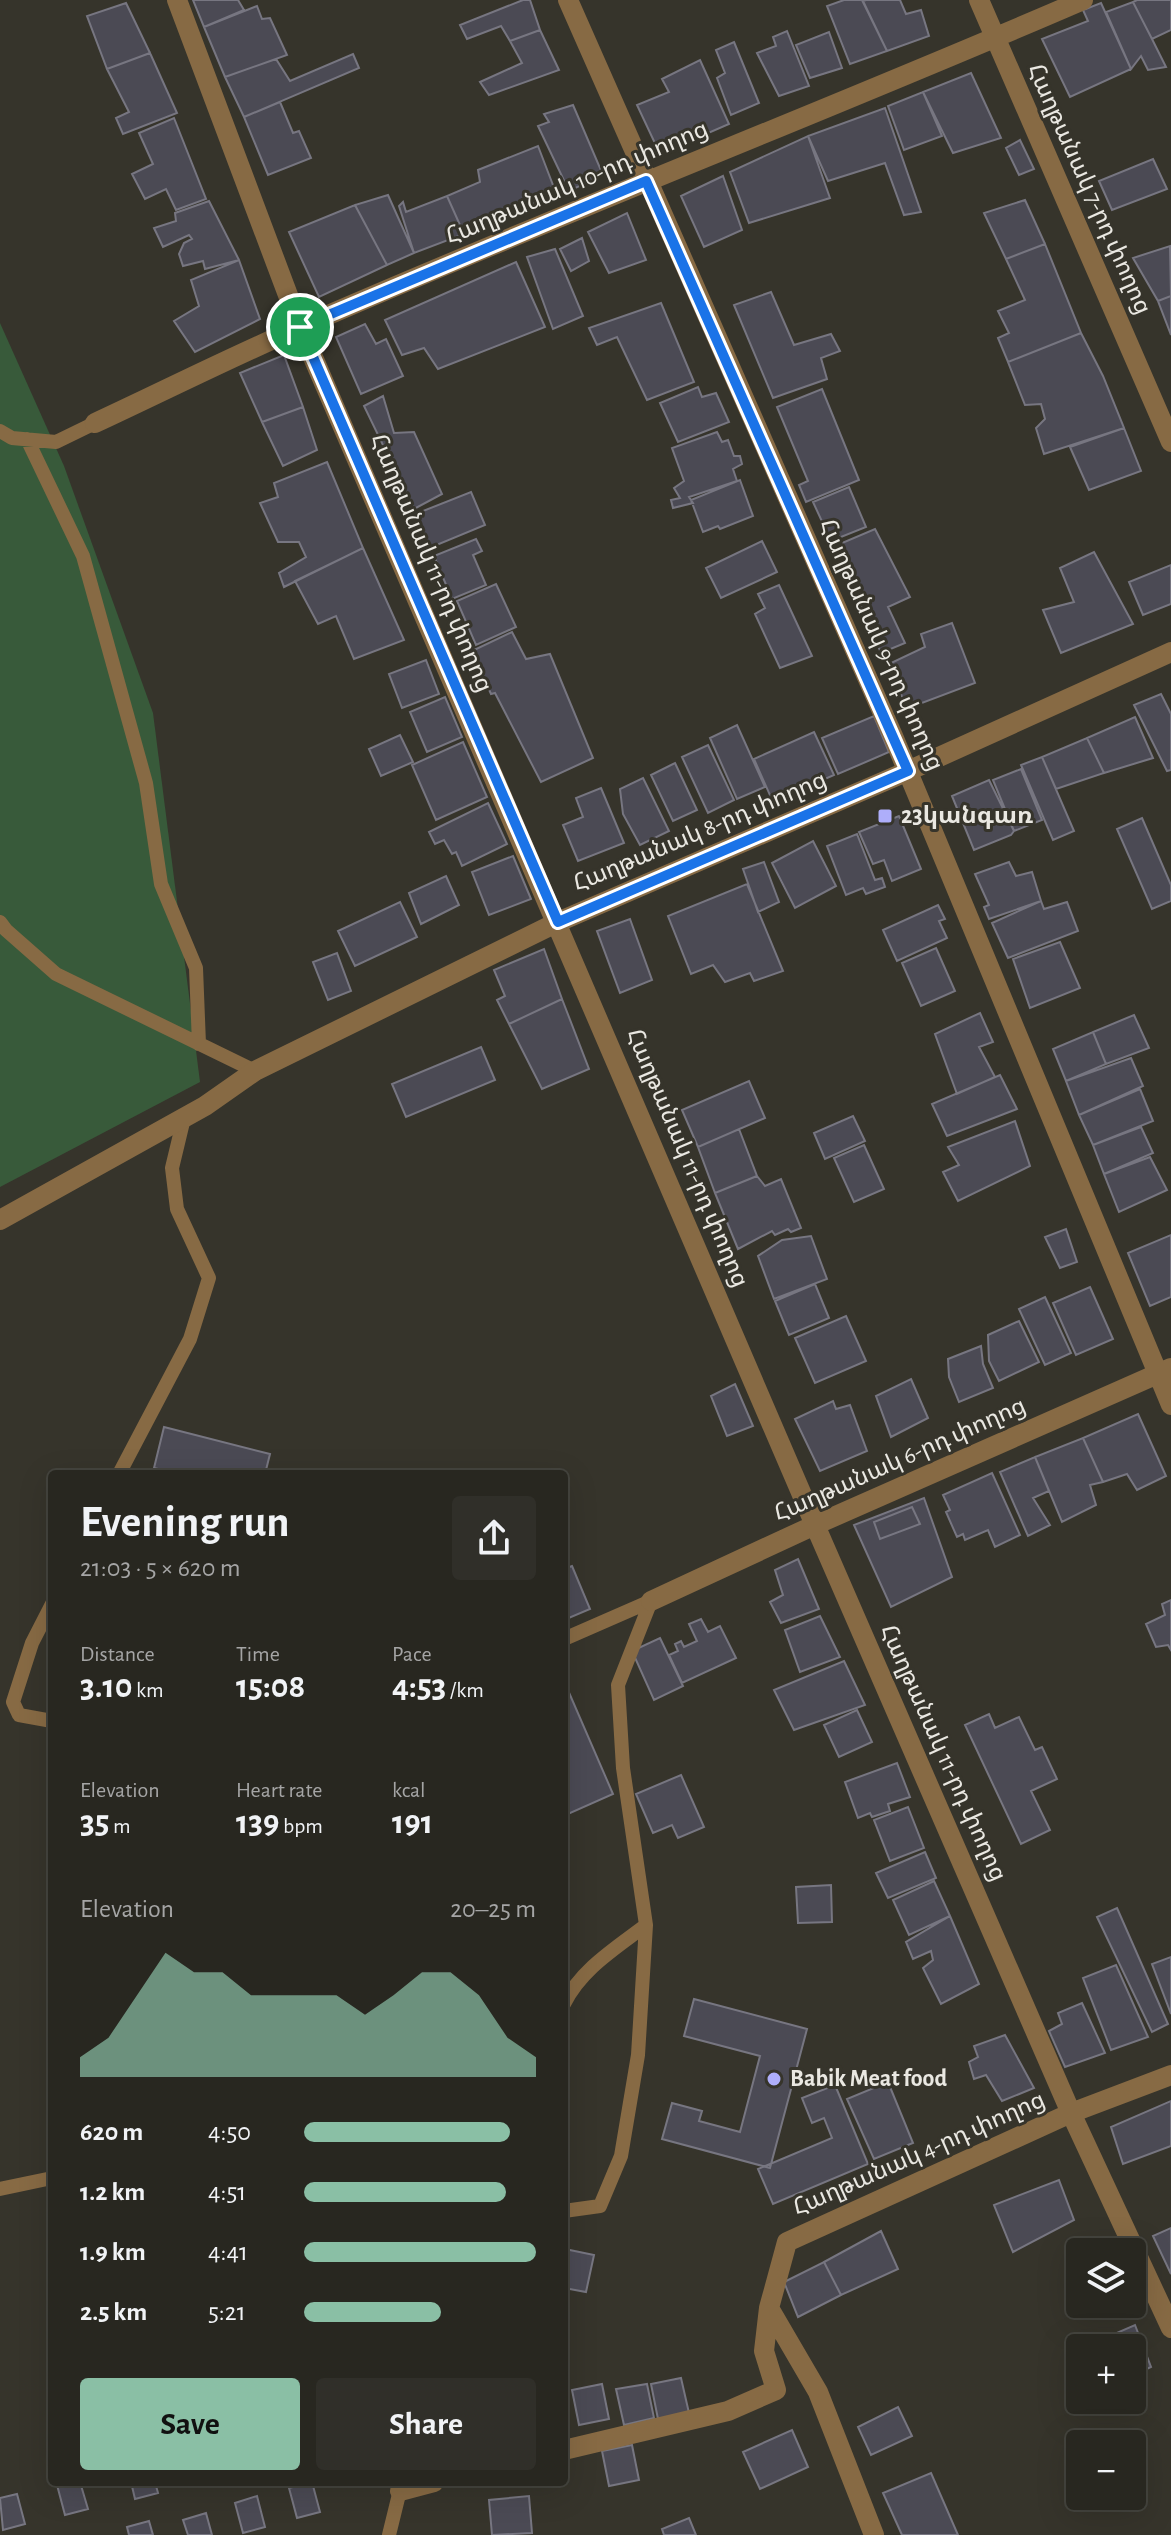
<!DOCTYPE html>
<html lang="en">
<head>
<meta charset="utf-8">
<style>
  :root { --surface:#282720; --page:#302f29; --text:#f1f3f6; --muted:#a5a5a5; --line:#44443e; --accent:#8abfa5 }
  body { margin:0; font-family:"Alegreya Sans","Noto Sans Armenian",sans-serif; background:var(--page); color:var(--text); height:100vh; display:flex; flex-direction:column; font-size:30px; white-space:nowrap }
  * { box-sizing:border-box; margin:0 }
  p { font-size:26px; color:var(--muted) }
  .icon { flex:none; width:44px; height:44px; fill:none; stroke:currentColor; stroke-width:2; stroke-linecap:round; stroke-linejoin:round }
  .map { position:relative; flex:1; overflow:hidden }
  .sheet { position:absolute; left:48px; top:1470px; width:520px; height:1016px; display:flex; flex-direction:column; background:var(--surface); border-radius:8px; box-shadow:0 8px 32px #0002,0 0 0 2px var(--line) }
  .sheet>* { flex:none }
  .fabs { position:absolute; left:1066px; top:2238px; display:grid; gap:16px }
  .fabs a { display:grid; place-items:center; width:80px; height:80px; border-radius:8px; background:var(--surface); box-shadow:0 8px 32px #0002,0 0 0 2px var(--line); font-size:40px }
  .pin { position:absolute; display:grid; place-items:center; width:68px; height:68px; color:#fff; margin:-34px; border:4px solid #fff; border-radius:50%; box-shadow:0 2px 8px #0007 }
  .round { display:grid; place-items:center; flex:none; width:84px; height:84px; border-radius:8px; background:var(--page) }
  .summary { display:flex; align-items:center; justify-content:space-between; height:136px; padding:0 32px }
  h1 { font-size:44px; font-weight:600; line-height:60px }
  .metrics { display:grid; grid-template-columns:repeat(3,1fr); gap:12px; height:136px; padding:8px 32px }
  .metrics div { display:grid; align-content:center }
  .metrics b { font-size:34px; font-weight:600 }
  .metrics small { font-size:22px; font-weight:400 }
  .metrics p { font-size:22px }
  .chart { height:224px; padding:16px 32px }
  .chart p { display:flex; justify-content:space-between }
  .chart svg { width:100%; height:144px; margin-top:8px; fill:var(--accent); opacity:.7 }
  .cta { display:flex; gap:16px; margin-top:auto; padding:16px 32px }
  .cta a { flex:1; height:92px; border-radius:8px; background:var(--accent); color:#111; font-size:32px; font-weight:600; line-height:92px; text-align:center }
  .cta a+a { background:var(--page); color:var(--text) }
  ul { padding:0 32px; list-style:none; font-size:26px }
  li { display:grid; grid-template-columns:128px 96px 1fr; align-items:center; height:60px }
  li i { height:20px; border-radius:10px; background:var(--accent) }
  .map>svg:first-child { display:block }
  .green { fill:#385a3a }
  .building { fill:#4b4a54; stroke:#777681; stroke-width:2 }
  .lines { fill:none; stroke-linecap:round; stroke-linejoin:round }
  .lane { stroke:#876a44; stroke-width:14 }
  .street { stroke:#876a44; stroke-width:20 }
  .route-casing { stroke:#fff; stroke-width:16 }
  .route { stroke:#1a73e8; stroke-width:10 }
  .poi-dot { fill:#aeaefa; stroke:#36342b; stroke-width:3 }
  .labels { text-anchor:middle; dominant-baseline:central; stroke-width:6; stroke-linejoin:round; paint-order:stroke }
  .street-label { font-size:24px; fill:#eae8e2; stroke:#36342b }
  .poi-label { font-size:24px; font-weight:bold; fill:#eae8e2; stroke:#36342b; text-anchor:start }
</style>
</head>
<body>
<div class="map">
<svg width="1171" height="2535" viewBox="0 0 1171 2535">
  <rect width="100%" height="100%" fill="#36342b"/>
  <path class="green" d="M0,323L64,466L153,713L200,1082L0,1187Z"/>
  <path class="building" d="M193,0H238L244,10L204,27Z
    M523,0H530L540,30L510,41L501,26L467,39L460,25Z
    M844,0H862L887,51L850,64L827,6Z
    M866,0H900L906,14L921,10L929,36L887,51L863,1Z
    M1137,0H1171V30L1152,39L1133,2Z
    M1133,2L1152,39L1166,67L1148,70L1141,56L1131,69L1106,12Z
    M126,3L150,53L107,69L87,16Z
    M1101,3L1131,69L1070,97L1042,39L1088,21L1083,10Z
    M257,6L262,19L270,18L287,55L225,77L204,27Z
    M540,30L559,70L489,95L480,82L522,63L510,41Z
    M787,31L809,86L779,96L757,53L776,46L773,37Z
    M829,32L842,68L810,78L796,45Z
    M734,42L759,103L731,115L717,78L725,73L716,50Z
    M150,53L177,113L123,134L116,118L129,112L107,69Z
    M353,54L359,68L244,117L225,77L276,59L290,81Z
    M700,60L729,124L660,154L637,105L669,92L662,79Z
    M971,73L1001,138L953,153L923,92Z
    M923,92L942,136L904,150L888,106Z
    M280,102L293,133L299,131L311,158L268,175L244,117Z
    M573,105L603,175L569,191L538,126L549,122L544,114Z
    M885,108L921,212L904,215L885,163L828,181L808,136Z
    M174,118L206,199L176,210L166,189L145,199L132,174L153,164L139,133Z
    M808,136L830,198L749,223L730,172Z
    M1020,140L1034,169L1019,175L1006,148Z
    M538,146L556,193L464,234L447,196L480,182L478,170Z
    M1153,159L1167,189L1112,210L1099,181Z
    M723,176L742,230L704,247L681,196Z
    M388,195L414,253L387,265L355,205Z
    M447,196L464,234L414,253L399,206L403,202L406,212Z
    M1025,200L1045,244L1006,259L984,213Z
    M209,201L239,260L205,269L203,261L183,266L179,254L184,243L192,239L189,235L163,247L154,228L176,221L175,213Z
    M355,205L387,265L319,297L289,232Z
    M627,213L646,260L609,273L588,232Z
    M582,238L589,261L571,271L560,249Z
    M1045,244L1081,333L1008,362L998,338L1009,333L998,311L1025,300L1006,259Z
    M1170,246L1171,296L1158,301L1133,258Z
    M555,249L583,316L553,329L527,257Z
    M239,260L260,319L195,352L174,321L199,306L191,280Z
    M516,262L545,327L438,369L424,348L402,355L385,320Z
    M771,292L794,345L831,334L840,351L821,358L827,379L773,398L734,305Z
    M1171,296V335L1158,301Z
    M661,303L694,382L647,400L617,337L597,345L589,328Z
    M365,324L376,344L386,339L403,376L361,394L336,337Z
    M1081,333L1103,376L1124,428L1044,454L1036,428L1045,419L1041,404L1025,405L1008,362Z
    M284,355L303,407L262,422L240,373Z
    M698,387L702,397L716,393L729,422L678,442L660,403Z
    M822,389L859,480L806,502L799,485L808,481L777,407Z
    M383,396L394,433L414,432L442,494L414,509L364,406Z
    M303,407L317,450L283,466L262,422Z
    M1124,428L1141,471L1089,490L1070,447Z
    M717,432L722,442L728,440L734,456H740L742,464L733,469L737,481L689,497L693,503L673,508L671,500L680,498L674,488L684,481L672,448Z
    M327,462L363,548L284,587L279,573L306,557L299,542H278L260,503L278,497L274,483Z
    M740,480L753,516L720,529L718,526L703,532L691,500Z
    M849,487L866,527L831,541L813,502Z
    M471,492L485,525L427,549L413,515Z
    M875,529L910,597L888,607L905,643L881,653L835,546Z
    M476,539L482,551L473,555L486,585L452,599L434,556Z
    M762,541L777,572L721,598L706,568Z
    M363,548L404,640L354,659L336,616L318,624L295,581Z
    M1094,552L1133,624L1061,653L1043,610L1074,602L1060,568Z
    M1171,565V604L1143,615L1129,582Z
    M496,584L516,627L476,645L457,601Z
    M779,585L812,656L780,668L755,614L765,608L758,594Z
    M952,623L975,683L906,709L891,663L925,647L921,634Z
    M512,632L526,659L550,654L593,758L541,782L495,693L491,694L472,651Z
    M426,660L439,694L402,708L389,674Z
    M1161,694L1171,714V770L1167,771L1134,705Z
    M445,697L462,737L427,752L410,712Z
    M874,716L889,752L838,774L822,738Z
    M1135,717L1153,758L1104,773L1087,738Z
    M737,725L765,787L737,799L710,738Z
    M814,732L834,775L773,802L754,759Z
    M400,735L413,762L381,776L369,749Z
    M1087,738L1104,773L1056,789L1042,757Z
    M463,742L487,797L436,820L412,765Z
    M708,745L734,800L708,813L682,757Z
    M1042,757L1074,831L1053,840L1021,765Z
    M675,763L697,810L673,821L651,775Z
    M1021,769L1042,820L1014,831L993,780Z
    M643,778L669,831L640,845L623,814L620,789Z
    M989,780L1014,831L1011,835L974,850L952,796Z
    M601,788L624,843L578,861L563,825L583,817L576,798Z
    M488,803L507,844L462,866L456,852L452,854L444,840L435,844L429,832Z
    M899,816L921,869L892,881L884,860L873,864L859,832Z
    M1142,818L1171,885V901L1152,909L1117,829Z
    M857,834L875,880L882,878L885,887L866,894L863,888L846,895L827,846Z
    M813,841L836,886L795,908L772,863Z
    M513,856L531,899L489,915L472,872Z
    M764,862L779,902L758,912L743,869Z
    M1009,862L1016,876L1032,872L1041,901L989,919L984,907L989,905L975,874Z
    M446,876L459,905L421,924L409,893Z
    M747,884L783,971L754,981L750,973L725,982L713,965L691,974L668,916Z
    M1041,901L1044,909L1067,902L1078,931L1008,958L992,923Z
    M400,902L417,937L355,966L338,931Z
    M938,905L945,919L939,921L947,938L897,961L883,930Z
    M630,919L652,980L620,993L597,931Z
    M1060,942L1080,988L1030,1008L1013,959Z
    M936,948L955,991L921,1006L902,963Z
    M544,949L562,999L509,1024L497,1000L505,996L494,970Z
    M337,953L351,991L328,1000L313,962Z
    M562,999L589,1069L542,1089L509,1024Z
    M980,1013L993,1042L979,1047L995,1077L957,1094L935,1034Z
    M1134,1015L1149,1048L1106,1064L1093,1032Z
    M1093,1032L1106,1064L1066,1081L1053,1049Z
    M481,1047L495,1080L406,1117L392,1084Z
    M1131,1058L1143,1086L1079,1115L1066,1081Z
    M1000,1075L1017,1109L947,1136L932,1104Z
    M749,1081L765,1118L698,1147L682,1110Z
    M1140,1089L1153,1121L1093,1145L1079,1115Z
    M853,1116L865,1141L825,1159L814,1133Z
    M1015,1121L1030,1166L958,1201L943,1172L959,1165L948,1147Z
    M1141,1127L1153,1153L1104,1174L1093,1145Z
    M739,1129L757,1176L715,1193L698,1147Z
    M864,1145L884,1189L854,1202L834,1158Z
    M1150,1157L1167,1190L1119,1212L1104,1174Z
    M757,1176L765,1186L781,1179L801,1228L791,1232L788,1229L775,1235L772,1231L738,1249L715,1193Z
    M1066,1229L1077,1262L1060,1268L1045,1237Z
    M1171,1235V1297L1150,1306L1128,1253Z
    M811,1236L827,1279L774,1299L758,1256L782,1240Z
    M815,1284L829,1318L789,1335L775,1301Z
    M1090,1287L1113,1339L1076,1355L1053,1303Z
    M1045,1297L1071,1353L1045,1365L1019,1309Z
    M846,1316L866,1361L815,1383L795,1338Z
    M1019,1321L1039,1362L999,1381L989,1361L988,1335Z
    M981,1346L983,1364L993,1388L959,1402L949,1377L948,1359Z
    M911,1379L928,1418L891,1437L876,1396Z
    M735,1384L753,1426L727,1436L711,1396Z
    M833,1401L836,1409L850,1405L867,1451L820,1471L795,1419Z
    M1138,1414L1166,1476L1137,1490L1127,1474L1103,1482L1083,1438Z
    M164,1427L270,1454L265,1474H179L154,1468Z
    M1083,1438L1103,1482L1090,1485L1096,1505L1062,1522L1035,1457Z
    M1035,1457L1049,1491L1033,1498L1050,1525L1028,1536L1000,1472Z
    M992,1473L1020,1535L995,1547L988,1530L965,1540L963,1534L957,1537L946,1512L950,1510L943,1495Z
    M924,1498L952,1577L891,1607L854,1525Z
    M912,1507L920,1524L880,1539L874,1522Z
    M798,1559L819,1609L781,1623L770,1602L783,1595L775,1570Z
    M572,1566L590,1609L564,1620V1569Z
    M1171,1600V1650L1168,1645L1156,1647L1146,1624L1165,1615L1162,1604Z
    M820,1616L840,1657L800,1672L785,1630Z
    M701,1619L708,1632L720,1626L736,1658L682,1683L669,1655L678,1651L675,1644L681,1641L684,1647L697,1641L689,1624Z
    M660,1638L683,1686L654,1700L632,1651Z
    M844,1661L865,1705L794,1730L774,1690Z
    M564,1681L613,1794L568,1814L564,1805Z
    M564,1681L613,1794L568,1814L564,1805Z
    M857,1710L872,1742L839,1757L824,1725Z
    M989,1714L995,1728L1019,1717L1035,1750L1042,1747L1057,1779L1031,1791L1050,1830L1021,1844L965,1725Z
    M897,1763L910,1797L888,1804L890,1811L872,1817L870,1813L858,1818L845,1782Z
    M681,1775L704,1827L678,1838L672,1825L653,1833L636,1794Z
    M908,1807L924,1848L890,1861L874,1820Z
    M925,1852L936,1878L888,1898L876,1873Z
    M934,1881L950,1916L909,1935L893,1900Z
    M831,1885L832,1922L798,1923L796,1887Z
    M1117,1908L1168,2024L1152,2032L1097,1917Z
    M950,1916L979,1984L941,2004L923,1968L933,1960L931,1951L913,1959L906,1942Z
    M1171,1957V2014L1152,1964Z
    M1116,1965L1148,2037L1111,2050L1083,1978Z
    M694,1999L807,2029L770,2168L662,2139L672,2103L702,2111L699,2121L740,2132L760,2056L684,2036Z
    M1082,2003L1105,2053L1065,2067L1049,2031L1062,2024L1058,2013Z
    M1005,2035L1034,2088L1002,2101L986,2075L974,2079L969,2062L978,2057L974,2046Z
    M888,2082L913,2143L874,2159L847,2099Z
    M835,2085L868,2164L773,2204L758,2169L832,2138L824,2118L812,2123L802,2098Z
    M1171,2101V2146L1123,2164L1111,2127Z
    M1059,2180L1074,2220L1013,2252L994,2205Z
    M1171,2228V2274L1153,2236Z
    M881,2231L898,2269L841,2295L824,2262Z
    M565,2249L594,2255L586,2292L564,2288Z
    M824,2262L841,2295L798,2317L784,2282Z
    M1135,2325L1151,2367L1132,2376V2348H1099L1096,2342Z
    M681,2378L689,2413L658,2419L651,2384Z
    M602,2384L609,2419L579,2425L572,2390Z
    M647,2384L654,2418L624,2425L616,2389Z
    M898,2407L912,2436L871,2455L858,2427Z
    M792,2430L808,2467L760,2489L743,2452Z
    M632,2445L639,2480L609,2486L602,2451Z
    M931,2473L958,2535H902L883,2493Z
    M68,2482H80L88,2509L65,2515L57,2485Z
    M131,2482H155L158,2493L135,2499Z
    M312,2482L320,2512L297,2518L289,2488Z
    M17,2494L25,2524L3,2530L0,2498Z
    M257,2496L265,2527L243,2533L235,2503Z
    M529,2496L532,2533L492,2535L489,2500Z
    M206,2513L212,2535H188L183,2520Z
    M689,2518L696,2535H664L662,2529Z
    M149,2521L153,2535H129L127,2527Z"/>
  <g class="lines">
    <path class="lane" d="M0,431L12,438L56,442L95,423
      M27,439L83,556L146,783L161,884L196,968L199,1044
      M0,922L6,930L56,974L255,1071
      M119,1474L190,1339L209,1278L177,1209L172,1168L184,1118
      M52,1604L32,1643L13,1702L19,1715L52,1721
      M564,1639L651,1601
      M564,2004C581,1969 616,1948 646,1925
      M0,2189L52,2178
      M564,2211L600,2206L621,2156L638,2055L646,1925L623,1768L618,1685L651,1601
      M389,2535L402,2482"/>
    <path class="street" d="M177,0L300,327L815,1525L1071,2113L1171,2328
      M568,0L893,736L1171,1405
      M979,0L1171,442
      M95,423C164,391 233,356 303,326C561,213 824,112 1083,0
      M0,1220L205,1106L255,1071L558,922L908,771L1171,652
      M651,1601L815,1525L1171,1368
      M769,2308L818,2392L874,2535
      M564,2450L728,2411L776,2390L764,2351L769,2308L787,2242L1071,2113L1171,2075
      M400,2491L434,2482"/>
  </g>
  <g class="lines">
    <g class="route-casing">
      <path id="route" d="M646,181L908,771L558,922L300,327Z"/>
    </g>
    <use href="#route" class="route"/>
  </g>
  <g class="poi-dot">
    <rect x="877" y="808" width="16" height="16" rx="4"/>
    <circle cx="774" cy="2079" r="8"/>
  </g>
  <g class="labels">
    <g class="street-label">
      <text transform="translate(577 183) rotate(-23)">Հաղթանակ 10-րդ փողոց</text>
      <text transform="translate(1089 189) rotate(66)">Հաղթանակ 7-րդ փողոց</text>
      <text transform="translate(431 563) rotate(67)">Հաղթանակ 11-րդ փողոց</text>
      <text transform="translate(881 645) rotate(66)">Հաղթանակ 9-րդ փողոց</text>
      <text transform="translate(700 832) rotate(-23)">Հաղթանակ 8-րդ փողոց</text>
      <text transform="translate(687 1158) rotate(67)">Հաղթանակ 11-րդ փողոց</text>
      <text transform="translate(900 1460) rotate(-24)">Հաղթանակ 6-րդ փողոց</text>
      <text transform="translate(943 1753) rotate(66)">Հաղթանակ 11-րդ փողոց</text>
      <text transform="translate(919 2154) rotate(-24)">Հաղթանակ 4-րդ փողոց</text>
    </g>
    <g class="poi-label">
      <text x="901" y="816">23կանգառ</text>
      <text x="790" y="2079">Babik Meat food</text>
    </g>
  </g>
</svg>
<div class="fabs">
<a><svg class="icon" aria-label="layers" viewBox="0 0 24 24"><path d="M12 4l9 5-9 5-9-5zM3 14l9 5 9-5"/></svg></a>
<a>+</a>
<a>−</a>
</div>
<div class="pin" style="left:300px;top:327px;background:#1e9e55"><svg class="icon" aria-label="arrive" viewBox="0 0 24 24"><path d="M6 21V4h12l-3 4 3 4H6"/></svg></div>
<section class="sheet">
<div class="summary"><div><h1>Evening run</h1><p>21:03 · 5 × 620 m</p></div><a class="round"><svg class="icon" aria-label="share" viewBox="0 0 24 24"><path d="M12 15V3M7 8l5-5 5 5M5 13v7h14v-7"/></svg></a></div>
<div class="metrics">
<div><p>Distance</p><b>3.10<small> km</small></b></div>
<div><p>Time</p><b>15:08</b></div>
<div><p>Pace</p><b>4:53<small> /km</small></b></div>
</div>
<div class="metrics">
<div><p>Elevation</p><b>35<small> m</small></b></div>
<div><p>Heart rate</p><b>139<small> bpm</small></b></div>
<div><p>kcal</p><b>191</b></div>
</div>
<div class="chart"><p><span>Elevation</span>20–25 m</p>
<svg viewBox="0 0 160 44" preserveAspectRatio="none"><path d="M0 44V38L10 32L20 19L30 6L40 12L50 12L60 19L70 19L80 19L90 19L100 25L110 19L120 12L130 12L140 19L150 32L160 38V44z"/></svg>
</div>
<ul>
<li><b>620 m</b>4:50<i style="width:89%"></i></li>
<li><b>1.2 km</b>4:51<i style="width:87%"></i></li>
<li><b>1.9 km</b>4:41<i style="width:100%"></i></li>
<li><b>2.5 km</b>5:21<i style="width:59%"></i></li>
</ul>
<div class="cta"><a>Save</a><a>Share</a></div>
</section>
</div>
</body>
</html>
